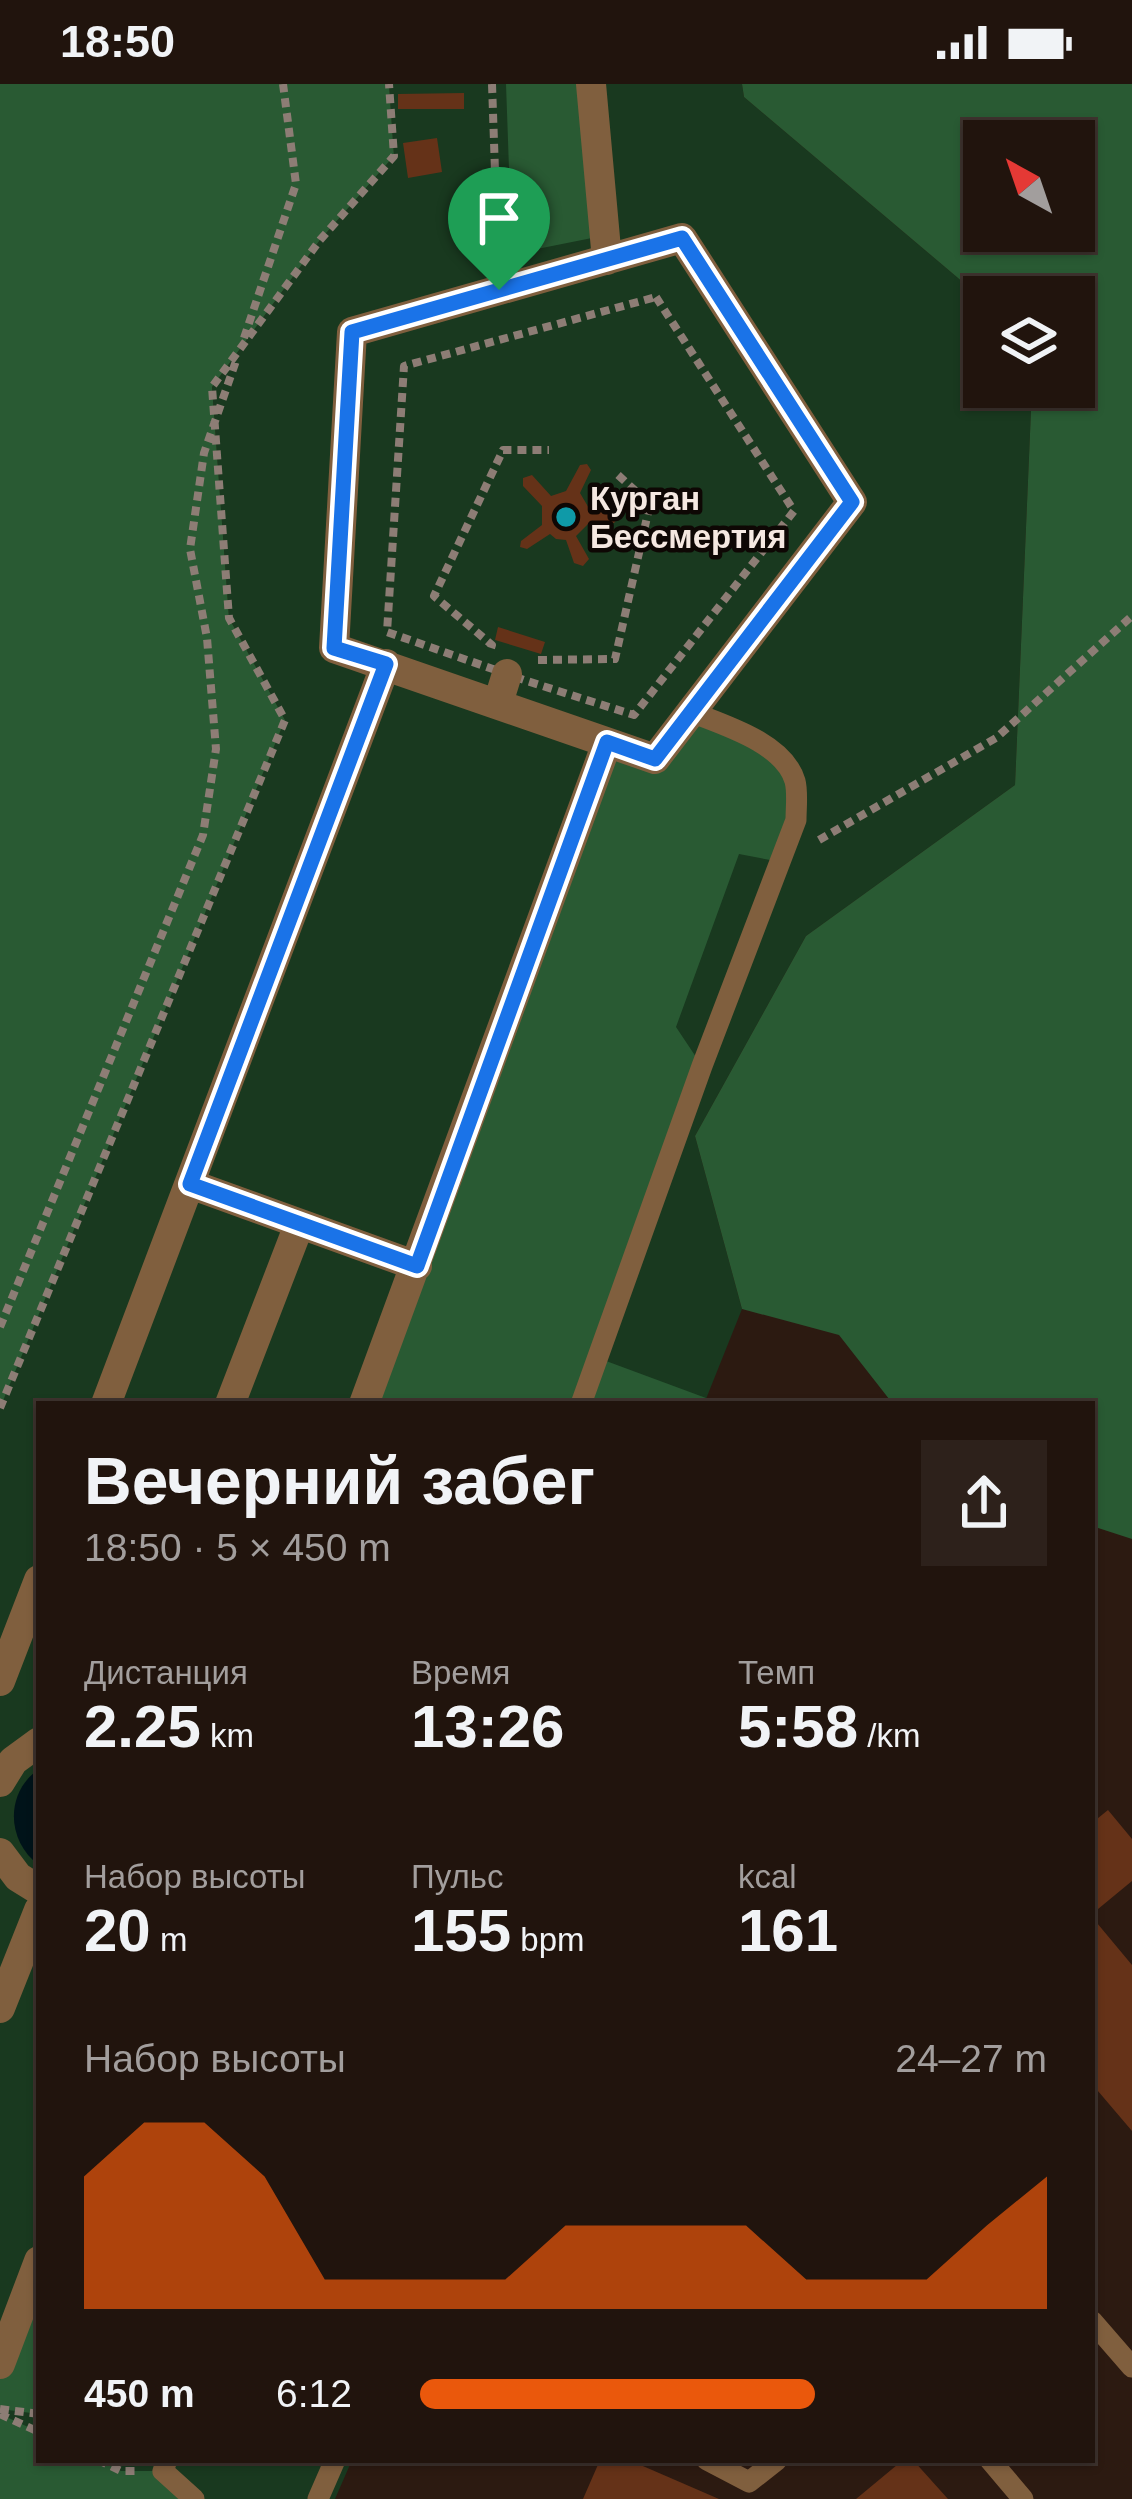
<!DOCTYPE html>
<html lang="ru">
<head>
<meta charset="utf-8">
<style>
  :root { --surface:#21140d; --page:#2d211b; --text:#f1f3f6; --muted:#a29e9d; --line:#3e332e; --accent:#ea580c }
  body { margin:0; font-family:Arial,sans-serif; background:var(--page); color:var(--text); height:100vh; display:flex; flex-direction:column; font-size:45px; white-space:nowrap }
  * { box-sizing:border-box; margin:0 }
  p { font-size:39px; color:var(--muted) }
  .icon { flex:none; width:66px; height:66px; fill:none; stroke:currentColor; stroke-width:2; stroke-linecap:round; stroke-linejoin:round }
  .map { position:relative; flex:1; overflow:hidden }
  .side { position:absolute; left:36px; top:1317px; width:1059px; height:1062px; display:flex; flex-direction:column; background:var(--surface); border-radius:0px; box-shadow:0 3px 9px #0004,0 0 0 3px var(--line) }
  .side>* { flex:none }
  .needle { width:78px; rotate:320deg }
  .fabs { position:absolute; left:963px; top:36px; display:grid; gap:24px }
  .fabs a { display:grid; place-items:center; width:132px; height:132px; border-radius:0px; background:var(--surface); box-shadow:0 3px 9px #0004,0 0 0 3px var(--line); font-size:60px }
  .pin { position:absolute; display:grid; place-items:center; width:102px; height:102px; color:#fff; margin:-123px -51px; border-radius:50% 50% 50% 0; rotate:-45deg; box-shadow:0 0 12px #0007 }
  .pin .icon { rotate:45deg }
  .round { display:grid; place-items:center; flex:none; width:126px; height:126px; border-radius:0px; background:var(--page) }
  .summary { display:flex; align-items:center; justify-content:space-between; height:204px; padding:0 48px }
  h1 { font-size:66px; font-weight:700; line-height:90px }
  .figures { display:grid; grid-template-columns:repeat(3,1fr); gap:18px; height:204px; padding:12px 48px }
  .figures div { display:grid; align-content:center }
  .figures b { font-size:60px; font-weight:700 }
  .figures small { font-size:33px; font-weight:400 }
  .figures p { font-size:33px }
  .chart { height:336px; padding:24px 48px }
  .chart p { display:flex; justify-content:space-between }
  .chart svg { width:100%; height:216px; margin-top:12px; fill:var(--accent); opacity:.7 }
  ul { padding:0 48px; list-style:none; font-size:39px }
  li { display:grid; grid-template-columns:192px 144px 1fr; align-items:center; height:90px }
  li i { height:30px; border-radius:15px; background:var(--accent) }
  .status { display:flex; justify-content:space-between; align-items:center; height:84px; padding:0 60px; background:var(--surface); direction:ltr }
  .status svg { height:33px; fill:currentColor }
  .map>svg:first-child { display:block }
  .green { fill:#19391f }
  .forest { fill:#295a33; fill-rule:evenodd }
  .water { fill:#001319 }
  .building { fill:#653218 }
  .lines { fill:none; stroke-linecap:round; stroke-linejoin:round }
  .path { stroke:#8d7d75; stroke-width:8; stroke-dasharray:9 6; stroke-linecap:butt }
  .service { stroke:#805f3e; stroke-width:21 }
  .pedestrian { stroke:#805f3e; stroke-width:30 }
  .route-casing { stroke:#fff; stroke-width:24 }
  .route { stroke:#1a73e8; stroke-width:15 }
  .culture-dot { fill:#0f9aa8; stroke:#0e0704; stroke-width:4.5 }
  .labels { text-anchor:middle; dominant-baseline:central; stroke-width:9; stroke-linejoin:round; paint-order:stroke }
  .poi-label { font-size:33px; font-weight:bold; fill:#f5e8e1; stroke:#0e0704; text-anchor:start }
</style>
</head>
<body>
<div class="status"><b>18:50</b><svg viewBox="0 0 49 12"><path d="M0 12V9h3v3zM5 12V6h3v6zM10 12V3h3v9zM15 12V0h3v12zM26 1h20v11H26zM47 4h2v5h-2z"/></svg></div>
<div class="map">
<svg width="1132" height="2415" viewBox="0 0 1132 2415">
  <rect width="100%" height="100%" fill="#2c1a11"/>
  <path class="green" d="M389,0H742L744,13L984,216V303H1032L1015,701L806,852L695,1052L742,1225L704,1320H39V2376H352L335,2415H0V1321L285,636L229,534L212,303L320,156L394,72Z"/>
  <path class="forest" d="M0,0H389L394,72L320,156L212,303L229,534L285,636L0,1324Z
    M506,0H583L592,154L512,170Z
    M742,0H1132V1455L1092,1442V1320H893L839,1251L742,1225L695,1052L806,852L1015,701L1032,303H1074V213H984V216L744,13ZM984,57H1074V147H984Z
    M691,628L726,642L795,695L781,778L739,770L676,943L702,982L573,1320H360L607,659L655,675Z
    M598,1274L706,1314L704,1320H581Z
    M39,2176V2330L0,2325V2280Z
    M0,2330L39,2348V2376H98L121,2387H163L179,2415H0Z"/>
  <path class="water" d="M39,1685V1781C6,1757 5,1708 39,1685Z"/>
  <path class="building" d="M464,9V25H398V10Z
    M437,54L442,88L408,94L403,59Z
    M587,380L591,386L580,409L590,426H616L619,433L614,439L591,437L576,452L589,475L583,482L574,479L566,456L556,455L550,450L527,465L520,463L521,457L542,441V422L523,402V394L532,391L551,412L566,407L580,381Z
    M498,543L545,558L541,570L495,556Z
    M1108,1726L1132,1755V1797L1092,1830V1739Z
    M1092,1833L1132,1881V2047L1092,2000Z
    M600,2376H629L719,2415H583Z
    M903,2376H913L948,2415H856Z"/>
  <g class="lines">
    <path class="path" d="M492,0L498,174
      M656,213L794,427L634,631L527,597L387,548L404,282Z
      M244,254L296,100L283,0
      M491,564L492,561L434,512L503,366H549
      M538,576L615,575L650,420L618,391
      M819,756L996,654L1132,532
      M0,1243L203,751L216,665L207,554L190,465L204,369L237,274
      M0,1324L285,636L229,534L212,303L320,156L394,72L389,0
      M0,2325L39,2330
      M0,2330L39,2348
      M98,2376L121,2387H136"/>
    <path class="service" d="M581,1320L702,982L796,736C796,724 798,708 795,697C784,659 724,641 691,628
      M1092,2237L1132,2283
      M167,2376L163,2387L194,2415
      M707,2376L749,2398L777,2376
      M990,2376L1023,2415
      M318,2415L335,2376"/>
    <path class="pedestrian" d="M591,0L607,176
      M682,154L852,418L655,675L334,564L352,248Z
      M498,619L507,590
      M190,1100L417,1182
      M106,1320L386,580
      M230,1320L299,1141
      M364,1320L607,659
      M0,1597L39,1496
      M0,1698L13,1677L39,1658
      M0,1769L18,1793L39,1806
      M0,1924L39,1826
      M0,2280L39,2177"/>
  </g>
  <g class="lines">
    <g class="route-casing">
      <path id="route" d="M682,154L852,418L655,675L607,658L417,1182L190,1100L386,580L334,564L352,248Z"/>
    </g>
    <use href="#route" class="route"/>
  </g>
  <circle class="culture-dot" cx="566" cy="433" r="12"/>
  <g class="labels">
    <g class="poi-label">
      <text x="590" y="414">Курган<tspan x="590" dy="38">Бессмертия</tspan></text>
    </g>
  </g>
</svg>
<div class="fabs">
<a><svg class="needle" viewBox="-14 -14 28 28"><path d="M0-13l5 13h-10z" fill="#e53935"/><path d="M0 13l5-13h-10z" fill="#a29e9d"/></svg></a>
<a><svg class="icon" aria-label="layers" viewBox="0 0 24 24"><path d="M12 4l9 5-9 5-9-5zM3 14l9 5 9-5"/></svg></a>
</div>
<div class="pin" style="left:499px;top:206px;background:#1e9e55"><svg class="icon" aria-label="arrive" viewBox="0 0 24 24"><path d="M6 21V4h12l-3 4 3 4H6"/></svg></div>
<section class="side">
<div class="summary"><div><h1>Вечерний забег</h1><p>18:50 · 5 × 450 m</p></div><a class="round"><svg class="icon" aria-label="share" viewBox="0 0 24 24"><path d="M12 15V3M7 8l5-5 5 5M5 13v7h14v-7"/></svg></a></div>
<div class="figures">
<div><p>Дистанция</p><b>2.25<small> km</small></b></div>
<div><p>Время</p><b>13:26</b></div>
<div><p>Темп</p><b>5:58<small> /km</small></b></div>
</div>
<div class="figures">
<div><p>Набор высоты</p><b>20<small> m</small></b></div>
<div><p>Пульс</p><b>155<small> bpm</small></b></div>
<div><p>kcal</p><b>161</b></div>
</div>
<div class="chart"><p><span>Набор высоты</span>24–27 m</p>
<svg viewBox="0 0 160 44" preserveAspectRatio="none"><path d="M0 44V17L10 6L20 6L30 17L40 38L50 38L60 38L70 38L80 27L90 27L100 27L110 27L120 38L130 38L140 38L150 27L160 17V44z"/></svg>
</div>
<ul>
<li><b>450 m</b>6:12<i style="width:63%"></i></li>
</ul>
</section>
</div>
</body>
</html>
